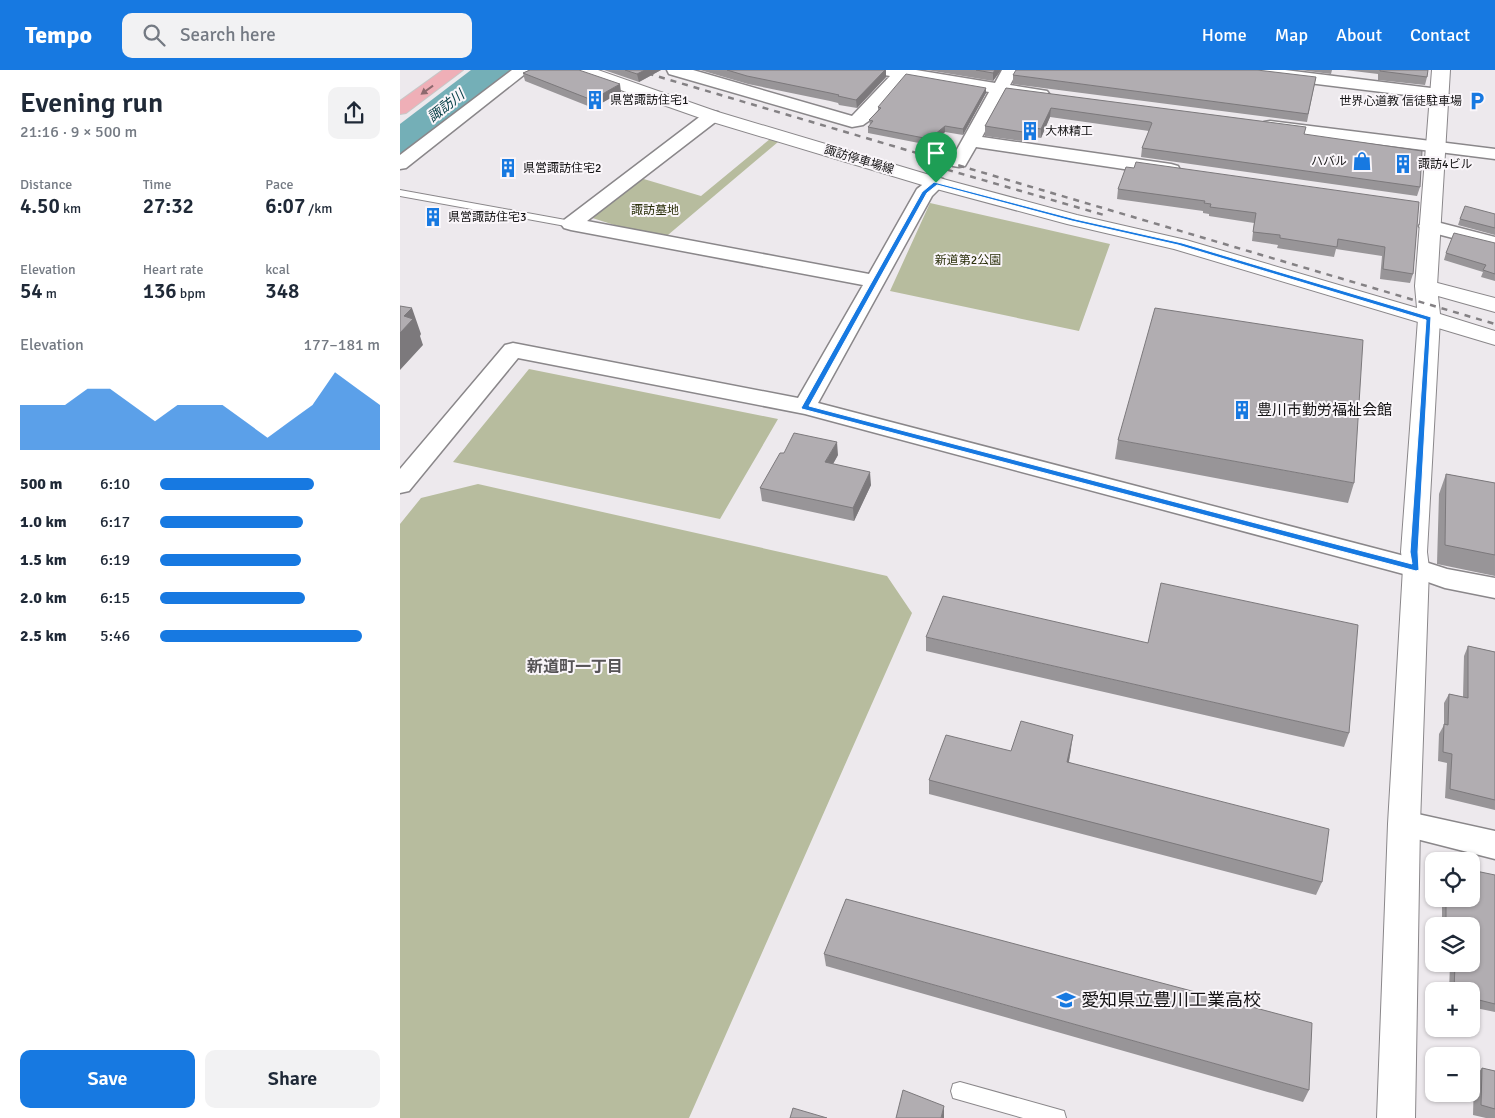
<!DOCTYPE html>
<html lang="en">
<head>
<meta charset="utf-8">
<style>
  :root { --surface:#fff; --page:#f2f2f3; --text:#1f2937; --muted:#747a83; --accent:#1779e1 }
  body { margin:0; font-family:Signika,"Noto Sans JP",sans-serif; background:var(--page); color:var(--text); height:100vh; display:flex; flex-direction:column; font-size:19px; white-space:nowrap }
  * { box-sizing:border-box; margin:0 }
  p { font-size:16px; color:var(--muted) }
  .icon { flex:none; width:28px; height:28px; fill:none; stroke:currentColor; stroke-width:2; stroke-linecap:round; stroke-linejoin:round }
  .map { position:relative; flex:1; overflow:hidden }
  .drawer { display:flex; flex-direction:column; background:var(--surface); width:400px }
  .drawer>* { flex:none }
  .buttons { position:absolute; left:1025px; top:782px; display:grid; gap:10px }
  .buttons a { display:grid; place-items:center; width:55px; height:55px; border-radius:10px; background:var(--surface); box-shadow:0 1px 4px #0004; font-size:25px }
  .pin { position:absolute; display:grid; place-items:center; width:42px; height:42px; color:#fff; margin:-51px -21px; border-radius:50% 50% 50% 0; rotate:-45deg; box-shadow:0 0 5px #0007 }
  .pin .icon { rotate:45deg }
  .round { display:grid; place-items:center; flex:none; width:52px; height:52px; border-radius:10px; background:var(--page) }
  .headline { display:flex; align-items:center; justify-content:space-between; height:85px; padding:0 20px }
  h1 { font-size:28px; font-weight:600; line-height:38px }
  .stats { display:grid; grid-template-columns:repeat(3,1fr); gap:8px; height:85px; padding:5px 20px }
  .stats div { display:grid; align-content:center }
  .stats b { font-size:21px; font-weight:600 }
  .stats small { font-size:14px; font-weight:400 }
  .stats p { font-size:14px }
  .chart { height:140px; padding:10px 20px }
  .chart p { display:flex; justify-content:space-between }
  .chart svg { width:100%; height:90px; margin-top:5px; fill:var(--accent); opacity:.7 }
  .cta { display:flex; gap:10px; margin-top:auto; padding:10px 20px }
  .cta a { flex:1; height:58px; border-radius:10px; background:var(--accent); color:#fff; font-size:20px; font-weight:600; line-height:58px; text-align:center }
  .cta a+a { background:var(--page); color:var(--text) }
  ul { padding:0 20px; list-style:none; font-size:16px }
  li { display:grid; grid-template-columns:80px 60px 1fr; align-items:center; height:38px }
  li i { height:12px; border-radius:6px; background:var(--accent) }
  header { display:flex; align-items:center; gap:30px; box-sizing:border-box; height:70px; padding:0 25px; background:var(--accent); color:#fff }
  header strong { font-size:24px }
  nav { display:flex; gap:28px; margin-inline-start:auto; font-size:18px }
  .search { width:350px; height:45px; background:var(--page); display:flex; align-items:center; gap:12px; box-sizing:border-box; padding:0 18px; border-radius:10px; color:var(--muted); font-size:19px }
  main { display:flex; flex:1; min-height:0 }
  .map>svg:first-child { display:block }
  .green { fill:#b7bc9e }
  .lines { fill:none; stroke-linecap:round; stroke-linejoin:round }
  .river { fill:#74afb7; fill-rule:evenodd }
  .service-casing { stroke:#8a878a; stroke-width:2 }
  .minor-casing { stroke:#8a878a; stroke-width:3 }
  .tertiary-casing { stroke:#8a878a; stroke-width:2 }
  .secondary-casing { stroke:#8a878a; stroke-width:2 }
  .primary-casing { stroke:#c7c7c7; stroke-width:2 }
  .service { fill:#fff; fill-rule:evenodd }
  .minor { fill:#fff; fill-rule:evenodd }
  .tertiary { fill:#fff; fill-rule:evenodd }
  .secondary { fill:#fff; fill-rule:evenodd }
  .primary { fill:#efafb7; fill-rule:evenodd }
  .rail { stroke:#848184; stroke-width:2.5; stroke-dasharray:6 6; stroke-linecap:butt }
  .wall { fill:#989598 }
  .shaded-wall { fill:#7c797c }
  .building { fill:#b1adb1; stroke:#7c797c }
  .oneway { fill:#8d696e }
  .route { fill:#1779e1; stroke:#fff; fill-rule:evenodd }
  .labels { text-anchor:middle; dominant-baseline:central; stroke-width:4; stroke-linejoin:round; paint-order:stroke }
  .far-poi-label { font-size:12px; fill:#151415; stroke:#faf6fa; text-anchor:start }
  .far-street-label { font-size:12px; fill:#151415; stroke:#faf6fa }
  .far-park-label { font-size:12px; fill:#2b300b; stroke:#faf6fa }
  .far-water-label { font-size:14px; font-style:italic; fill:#094148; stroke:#faf6fa }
  .poi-label { font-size:15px; fill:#151415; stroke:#faf6fa; text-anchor:start }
  .neighbourhood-label { font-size:16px; font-weight:bold; fill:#565356; stroke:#faf6fa }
  .near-poi-label { font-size:18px; fill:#151415; stroke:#faf6fa; text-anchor:start }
</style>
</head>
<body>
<header>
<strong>Tempo</strong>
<div class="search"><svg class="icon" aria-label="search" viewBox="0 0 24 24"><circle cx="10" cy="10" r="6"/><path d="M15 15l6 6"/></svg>Search here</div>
<nav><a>Home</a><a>Map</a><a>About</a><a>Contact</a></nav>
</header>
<main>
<section class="drawer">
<div class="headline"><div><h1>Evening run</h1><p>21:16 · 9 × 500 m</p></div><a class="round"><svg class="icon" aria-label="share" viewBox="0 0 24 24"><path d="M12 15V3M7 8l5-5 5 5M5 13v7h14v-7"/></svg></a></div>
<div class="stats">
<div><p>Distance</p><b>4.50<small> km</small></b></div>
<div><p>Time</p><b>27:32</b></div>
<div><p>Pace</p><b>6:07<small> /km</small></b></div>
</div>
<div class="stats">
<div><p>Elevation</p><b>54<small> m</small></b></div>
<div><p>Heart rate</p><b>136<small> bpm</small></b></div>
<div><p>kcal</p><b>348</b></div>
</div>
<div class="chart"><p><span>Elevation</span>177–181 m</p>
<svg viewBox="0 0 160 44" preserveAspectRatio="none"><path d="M0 44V22L10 22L20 22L30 14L40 14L50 22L60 30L70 22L80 22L90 22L100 30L110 38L120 30L130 22L140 6L150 14L160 22V44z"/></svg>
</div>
<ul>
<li><b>500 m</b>6:10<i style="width:70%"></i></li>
<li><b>1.0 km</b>6:17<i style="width:65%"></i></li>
<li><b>1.5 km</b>6:19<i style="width:64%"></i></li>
<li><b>2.0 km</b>6:15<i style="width:66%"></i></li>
<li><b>2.5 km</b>5:46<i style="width:92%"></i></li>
</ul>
<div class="cta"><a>Save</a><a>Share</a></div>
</section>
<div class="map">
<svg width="1095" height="1048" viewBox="0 0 1095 1048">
  <rect width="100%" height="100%" fill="#ede9ed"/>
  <path class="green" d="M370,69L378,72L262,170L186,146L237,107L301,126Z
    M530,133L710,174L679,261L490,221Z
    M129,299L378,349L320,449L53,392Z
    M78,414L487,506L512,543L289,1048H0V454L21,428Z"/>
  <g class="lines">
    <path class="river" d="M71,0H111L106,8L14,80L0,83V54Z"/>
    <g class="service-casing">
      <path id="service" d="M0,120L171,151L176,154L171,157L0,126Z
        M560,1012L657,1039L664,1041L666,1048H623L553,1028L551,1021L553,1014Z"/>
    </g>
    <g class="minor-casing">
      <path id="minor" d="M112,0H130L6,98L0,99V85Z
        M267,0H293L452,46L490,6L479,4L477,0H516L595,13L602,0H618L610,15L647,21L650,25L647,29L641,30L605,24L582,67L771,94L778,96L780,100L778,104L771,106L576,77L565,96L559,97L553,96L550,92L589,22L505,8L470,50L463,55L452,57L269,4Z
        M836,0H885L1039,19L1045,20L1048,24L1045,28L1039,29L844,5L838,4Z
        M312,41L318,42L321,46L318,50L187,151L469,204L517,119C526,112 531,106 543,109L545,113L532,126L418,333L1016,489L1047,499L1095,508V528L1045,518L1011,506L405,344L118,288L9,421L0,423V399L105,275L113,273L398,328L463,215L171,160L164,158L161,154L164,150L306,42Z
        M870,51L1095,79V89L864,60L861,56L864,52Z
        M1029,150L1095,167V179L1022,160L1019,156L1022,152Z
        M1004,741L1095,761V789L993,763L989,754L993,745Z"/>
    </g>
    <g class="tertiary-casing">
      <path id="tertiary" d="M1032,0H1050L1037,216L1034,221L1026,222L1018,221L1015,216Z
        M1029,242L1037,244L1040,249L1027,482L1029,498L1020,754L1015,1048H977L988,754L1003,498L1001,482L1018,249L1021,244Z"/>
    </g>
    <g class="secondary-casing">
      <path id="secondary" d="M172,0H198L318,42L543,109L677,145L786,170L1017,238L1015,216L1018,211L1026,210L1095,228V242L1038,226L1040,244L1095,261V275L774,179L667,154L529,117L306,50L175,4Z"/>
    </g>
    <g class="primary-casing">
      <path id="primary" d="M43,0H63L6,43L0,44V31Z"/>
    </g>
    <use href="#service" class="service"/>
    <use href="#minor" class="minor"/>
    <use href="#tertiary" class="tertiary"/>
    <use href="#secondary" class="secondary"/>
    <use href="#primary" class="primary"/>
    <path class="rail" d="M236,0L1095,254
      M524,93L704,145"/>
  </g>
  <path class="wall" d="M129,0H179L221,22L193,38L125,11L123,3Z
    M204,0H261L239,12Z
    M300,0H486V7L457,38L439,35L438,33L430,31L348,14Z
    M527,0H601L593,11Z
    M900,0H932L931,4Z
    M945,0H1028L1027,7L1025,15L978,10V4Z
    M613,5L916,7L907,52L613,14Z
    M586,18V23L563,65L545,62L529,75L468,63V57L470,55L469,50L478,40V37Z
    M606,18L904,64L1020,117L1017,126L741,87L742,78L749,61L650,47L641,68L635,67L633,70L623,69L622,71L585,66V56Z
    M718,119L1019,132L1013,204L1010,213L980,209L982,186L936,179L934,187L877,178L878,175L852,171L854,153L809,146V144L803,143V141L717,129Z
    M1095,144V165L1058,155L1060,149Z
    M1095,173V211L1081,207L1083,202L1044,190L1046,183Z
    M718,370L954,413L948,433L715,389Z
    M438,385L433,394L471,415L454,451L362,431L360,418Z
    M1046,404L1095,413V506L1037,494L1039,424Z
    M526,567L949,663L944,677L526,581Z
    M1068,576L1095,582V740L1045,728L1047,693L1038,691L1039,664L1044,655V633L1049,624L1063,627L1064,586Z
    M671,679L669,692L922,812L916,825L529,724V710L611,681Z
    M1095,805V942L1071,937V921H1049L1050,894H1071V856H1042V829H1071Z
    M424,884L909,1020L903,1032L426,896Z
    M1082,998L1095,1001V1048H1086L1073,1045L1074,1008Z"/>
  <path class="shaded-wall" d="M245,0H261L239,12L237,4Z
    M485,0H486V7L457,38L456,30Z
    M595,0H601L593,11V3Z
    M220,14L221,22L193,38L192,30Z
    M586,18V23L563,65V59Z
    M651,38L650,47L641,68V59Z
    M545,56V62L529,75V69Z
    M635,58V67L633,70L634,61Z
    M12,238L21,264L20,266L23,275L0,300V263L4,246Z
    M437,372L438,385L426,406L425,392Z
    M470,402L471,415L454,451L453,438Z
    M673,665L671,679L666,706L667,692Z
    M544,1036V1048H541Z"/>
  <path class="building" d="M130,0H179L220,14L192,30L123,3Z
    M225,0H245L237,4Z
    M327,0H485L456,30L438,26L439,25L430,23L347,6Z
    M576,0H595L593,3Z
    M616,0H857L916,7L908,44L613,5Z
    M980,0H1028L1027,7L980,1Z
    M506,4L586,18L563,59L545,56L529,69L468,57L473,51L469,50L481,38L478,37Z
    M606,18L906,57L904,64L1022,81L1020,117L742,78L752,53L750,52L651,38L641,59L635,58L634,61L624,60L623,62L585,56Z
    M736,92L1019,132L1013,204L983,199L985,177L938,169L937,177L880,168V165L853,162L856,143L810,137L811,134L804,133L805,131L718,119L726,97L734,98Z
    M1065,136L1095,144V158L1060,149Z
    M1054,163L1095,173V204L1083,200L1086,195L1046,183Z
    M0,236L12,238L4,246L13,249L0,263Z
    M755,238L963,270L954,413L718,370Z
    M394,363L437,372L425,392L470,402L453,438L360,418L380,383H384Z
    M1046,404L1095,413V485L1045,475Z
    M761,513L958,555L949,663L526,567L543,526L748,573Z
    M1068,576L1095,582V730L1050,719L1052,684L1043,682L1044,654L1048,655L1049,624L1068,628Z
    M621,651L673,665L667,692L929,759L922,812L529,710L546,665L611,681Z
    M1071,800L1095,805V934L1071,928V921H1054L1055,894H1071V856H1046V829H1071Z
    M446,829L912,953L909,1020L424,884Z
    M1082,998L1095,1001V1039L1081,1035Z
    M503,1020L544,1036L541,1048H496Z
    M393,1038L427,1048H390Z"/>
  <defs><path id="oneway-solid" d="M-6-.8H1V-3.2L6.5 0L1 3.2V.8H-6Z" transform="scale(1.25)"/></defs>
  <use class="oneway" href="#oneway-solid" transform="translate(27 20) rotate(144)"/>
  <path class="route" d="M534,112L675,149L782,173L1031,247L1018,482L1019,500L1016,501L402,339L401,338L522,122ZM537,115L672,151L778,175L1026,250L1010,482L1012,494L409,336L527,123Z"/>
  <defs>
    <g id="building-bare" transform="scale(1.5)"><path d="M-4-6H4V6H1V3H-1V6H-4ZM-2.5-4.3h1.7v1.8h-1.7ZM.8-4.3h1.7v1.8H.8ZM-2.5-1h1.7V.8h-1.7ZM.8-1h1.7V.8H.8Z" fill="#1779e1" stroke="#faf6fa" stroke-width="2.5" paint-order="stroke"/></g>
    <g id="parking-bare" transform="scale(1.5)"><path d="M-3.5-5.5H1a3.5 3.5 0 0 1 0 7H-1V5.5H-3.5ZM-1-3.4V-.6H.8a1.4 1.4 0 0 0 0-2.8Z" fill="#1779e1" stroke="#faf6fa" stroke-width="2.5" paint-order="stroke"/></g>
    <g id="shop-bare" transform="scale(1.5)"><path d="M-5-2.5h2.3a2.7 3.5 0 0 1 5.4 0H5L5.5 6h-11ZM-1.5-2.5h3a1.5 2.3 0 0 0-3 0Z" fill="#1779e1" stroke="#faf6fa" stroke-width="2.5" paint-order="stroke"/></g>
    <g id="school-bare" transform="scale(1.5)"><path d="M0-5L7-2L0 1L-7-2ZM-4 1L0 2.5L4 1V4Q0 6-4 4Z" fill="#1779e1" stroke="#faf6fa" stroke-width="2.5" paint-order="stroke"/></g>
  </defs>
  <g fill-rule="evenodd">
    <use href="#building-bare" x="195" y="30"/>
    <use href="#parking-bare" x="1077" y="31"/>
    <use href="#building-bare" x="630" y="61"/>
    <use href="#shop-bare" x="962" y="91"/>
    <use href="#building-bare" x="1003" y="94"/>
    <use href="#building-bare" x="108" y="98"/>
    <use href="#building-bare" x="33" y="147"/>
    <use href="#building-bare" x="842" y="340"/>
    <use href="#school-bare" x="666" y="930"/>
  </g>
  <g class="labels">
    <g class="far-poi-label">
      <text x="210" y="30">県営諏訪住宅1</text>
      <text x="1062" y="31" text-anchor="end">世界心道教 信徒駐車場</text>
      <text x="645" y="61">大林精工</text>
      <text x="947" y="91" text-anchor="end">ハバル</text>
      <text x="1018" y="94">諏訪4ビル</text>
      <text x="123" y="98">県営諏訪住宅2</text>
      <text x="48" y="147">県営諏訪住宅3</text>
    </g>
    <g class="far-street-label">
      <text transform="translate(459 90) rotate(17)">諏訪停車場線</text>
    </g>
    <g class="far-park-label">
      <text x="255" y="140">諏訪墓地</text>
      <text x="568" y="190">新道第2公園</text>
    </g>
    <g class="far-water-label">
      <text transform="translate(46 36) rotate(-38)">諏訪川</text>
    </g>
    <g class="poi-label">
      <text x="857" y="340">豊川市勤労福祉会館</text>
    </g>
    <g class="neighbourhood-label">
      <text x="175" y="597">新道町一丁目</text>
    </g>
    <g class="near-poi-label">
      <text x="681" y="930">愛知県立豊川工業高校</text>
    </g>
  </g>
</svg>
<div class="buttons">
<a><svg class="icon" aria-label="locate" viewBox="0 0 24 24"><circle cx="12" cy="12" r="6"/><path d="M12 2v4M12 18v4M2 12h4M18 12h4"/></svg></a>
<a><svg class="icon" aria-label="layers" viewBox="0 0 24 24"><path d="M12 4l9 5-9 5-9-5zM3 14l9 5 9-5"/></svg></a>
<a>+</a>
<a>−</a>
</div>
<div class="pin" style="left:536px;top:113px;background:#1e9e55"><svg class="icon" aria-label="arrive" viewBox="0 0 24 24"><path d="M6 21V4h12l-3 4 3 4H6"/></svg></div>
</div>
</main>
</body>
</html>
